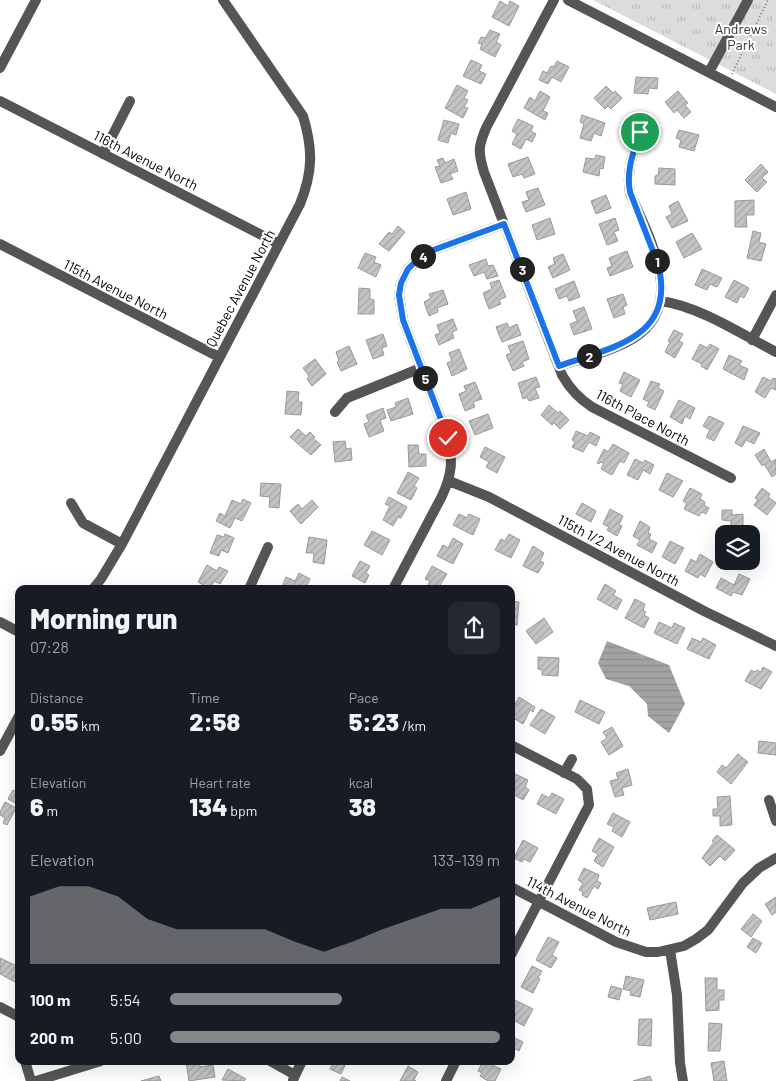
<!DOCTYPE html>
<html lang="en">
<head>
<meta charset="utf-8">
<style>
  :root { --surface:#171b24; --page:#242831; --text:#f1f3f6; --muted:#9ea1a6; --accent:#858687 }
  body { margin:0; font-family:Barlow,sans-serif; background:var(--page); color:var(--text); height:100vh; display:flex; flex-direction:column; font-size:19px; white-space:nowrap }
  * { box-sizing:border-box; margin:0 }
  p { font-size:16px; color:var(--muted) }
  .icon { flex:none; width:28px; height:28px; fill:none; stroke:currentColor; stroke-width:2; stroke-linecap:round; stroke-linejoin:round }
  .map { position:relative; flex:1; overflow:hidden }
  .drawer { position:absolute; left:15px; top:585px; width:500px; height:480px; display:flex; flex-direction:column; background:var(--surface); border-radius:10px; box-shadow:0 5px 20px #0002 }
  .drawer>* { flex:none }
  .fabs { position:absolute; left:715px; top:525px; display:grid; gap:10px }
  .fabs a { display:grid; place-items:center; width:45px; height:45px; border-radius:10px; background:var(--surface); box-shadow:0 5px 20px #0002; font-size:25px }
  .pin { position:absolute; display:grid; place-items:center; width:42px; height:42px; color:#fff; margin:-21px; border:2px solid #fff; border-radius:50%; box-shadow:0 1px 5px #0007 }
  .km { position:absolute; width:25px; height:25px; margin:-12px; border-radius:50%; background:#222; color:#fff; font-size:14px; line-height:25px; text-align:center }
  .round { display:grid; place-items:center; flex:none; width:52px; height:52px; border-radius:10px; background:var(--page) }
  .overview { display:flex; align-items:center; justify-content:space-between; height:85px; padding:0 15px }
  h1 { font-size:28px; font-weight:800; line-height:38px }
  .stats { display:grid; grid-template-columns:repeat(3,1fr); gap:8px; height:85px; padding:5px 15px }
  .stats div { display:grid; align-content:center }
  .stats b { font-size:25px; font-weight:800 }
  .stats small { font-size:14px; font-weight:400 }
  .stats p { font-size:14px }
  .chart { height:140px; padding:10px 15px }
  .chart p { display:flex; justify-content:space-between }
  .chart svg { width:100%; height:90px; margin-top:5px; fill:var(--accent); opacity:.7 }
  ul { padding:0 15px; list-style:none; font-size:16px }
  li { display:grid; grid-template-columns:80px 60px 1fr; align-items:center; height:38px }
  li i { height:12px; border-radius:6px; background:var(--accent) }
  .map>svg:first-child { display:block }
  .grass { fill:url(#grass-tufts) }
  .pitch { fill:#dcdcdc }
  .water { fill:url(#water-rules) }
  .building { fill:url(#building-hatch); stroke:#999 }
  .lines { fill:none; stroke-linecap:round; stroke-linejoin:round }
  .path { stroke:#777; stroke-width:2; stroke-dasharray:1 2.5; stroke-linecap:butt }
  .minor { stroke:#555; stroke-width:10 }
  .route-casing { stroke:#fff; stroke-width:10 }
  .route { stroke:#1a73e8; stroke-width:6 }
  .labels { text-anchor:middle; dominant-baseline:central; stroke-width:4; stroke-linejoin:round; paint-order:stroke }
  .park-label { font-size:14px; fill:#333; stroke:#fff }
  .street-label { font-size:14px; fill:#000; stroke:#fff }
</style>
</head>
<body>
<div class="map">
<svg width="776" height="1081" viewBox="0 0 776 1081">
  <defs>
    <pattern id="grass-tufts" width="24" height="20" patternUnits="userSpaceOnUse" patternTransform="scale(1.25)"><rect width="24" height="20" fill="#dcdcdc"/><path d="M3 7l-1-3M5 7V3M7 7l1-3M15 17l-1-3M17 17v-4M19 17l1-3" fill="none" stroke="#bbb"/></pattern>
    <pattern id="water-rules" width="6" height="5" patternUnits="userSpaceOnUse" patternTransform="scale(1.25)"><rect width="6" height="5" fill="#a3a3a3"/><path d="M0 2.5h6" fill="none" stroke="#8b8b8b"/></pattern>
    <pattern id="building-hatch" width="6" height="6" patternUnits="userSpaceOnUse" patternTransform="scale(1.25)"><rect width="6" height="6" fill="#c4c4c4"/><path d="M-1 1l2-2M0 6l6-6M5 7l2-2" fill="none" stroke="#a7a7a7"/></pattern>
  </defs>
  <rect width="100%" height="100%" fill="#fff"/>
  <path class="grass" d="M593,0H776V94Z"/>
  <path class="pitch" d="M774,0H776V54L771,41Z"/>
  <path class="water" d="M607,641L669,665L685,704L669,733L648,716L647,704L629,686L606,679L598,663Z"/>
  <path class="building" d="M500,1L508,6L510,1L519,6L509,26L492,17Z
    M490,30L500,34L496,42L501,45L495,57L480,49L482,44L478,43L481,37L485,38Z
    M471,60L482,65L479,71L486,74L481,84L463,76Z
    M557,61L569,67L561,82L552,77L548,84L539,80L543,71L547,73L551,66L554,67Z
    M636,77L658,78L657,89L649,88L648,94L634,93Z
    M457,85L468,91L464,98L468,100L464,107L468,108L463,118L445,108Z
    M606,86L613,93L615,91L622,98L611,109L608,106L605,109L594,98Z
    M540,91L550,97L543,111L548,113L545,120L524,108L530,97L535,101Z
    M678,91L688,103L685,105L691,112L684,118L677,110L674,113L665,102Z
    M582,115L605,123L601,136L594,133L591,141L580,138L584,124L580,122Z
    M518,119L533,126L531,131L536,134L532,142L526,139L521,149L512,144L517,134L512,131Z
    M444,120L459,124L456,135L451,133L448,143L438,140Z
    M679,130L699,135L694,151L679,147L681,140L676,138Z
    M596,155L605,157L603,169L600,168L599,176L583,172L586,158L595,159Z
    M528,157L535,174L524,178L522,174L513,177L508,164Z
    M443,158L445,163L454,159L458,171L450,174L453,179L441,183L435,167L440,166L437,160Z
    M761,164L768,172L762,178L767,182L757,192L745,180Z
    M659,168L675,169V185L655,184V176L658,175Z
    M538,188L545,205L526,212L522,202L529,200L526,192Z
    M466,192L471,209L453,215L447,199Z
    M606,195L611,208L596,214L591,201Z
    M754,200V215H746L747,227H735V201Z
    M678,201L688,221L672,228L666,217L672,214L669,206Z
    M550,218L555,234L537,240L532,225Z
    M615,218L619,230L614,232L618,241L607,245L599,224Z
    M398,226L405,232L389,251L379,244L389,232L392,234Z
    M753,231L761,233L759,242L766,244L761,261L747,258Z
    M692,233L702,249L684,258L676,242Z
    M627,251L633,267L610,276L607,268L612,266L609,258Z
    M365,253L376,257L374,262L381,265L376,277L358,268Z
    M563,254L570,270L553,278L548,267L555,264L553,258Z
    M486,259L488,266L493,265L498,276L487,279L484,272L474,276L469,265Z
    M702,269L722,278L717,287L710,284L707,290L695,285Z
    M499,280L506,297L499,300L501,304L489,309L483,293L492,289L490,283Z
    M734,280L749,288L744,298L740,296L737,303L725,297Z
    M574,281L580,297L569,301L567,296L559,299L555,289Z
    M359,288L370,289V299L374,300V314H358Z
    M443,290L448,304L437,308L438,312L429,316L424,302L431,298L429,294Z
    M623,294L627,305L623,307L625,314L614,318L607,299Z
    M584,307L592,329L574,335L570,324L577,321L573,311Z
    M453,319L457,330L452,332L454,338L439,345L435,335L440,333L437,325Z
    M507,323L509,328L517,324L521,335L502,342L496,327Z
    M674,330L683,334L679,341L683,343L675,358L665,352L670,342L668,341Z
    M383,334L387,346L382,348L384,355L373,359L366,340Z
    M523,341L529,359L522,362L524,366L513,371L506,355L511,353L508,346Z
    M700,344L707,348L710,344L719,349L707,370L701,366L702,364L692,359Z
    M349,346L357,364L341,371L337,362L339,361L336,352Z
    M459,349L467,369L452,376L447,363L452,361L449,353Z
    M729,355L742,361L739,365L748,369L744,380L723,369Z
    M315,359L326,374L312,386L307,379L309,376L303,368Z
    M624,372L640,380L631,397L620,391L623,384L619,383Z
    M536,377L540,387L535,388L539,398L529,401L527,397L523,399L518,383Z
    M763,377L771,381L773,378L776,379V390L771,388L765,398L755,392Z
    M651,381L660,384L658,388L664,391L655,410L647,406L649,402L643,399Z
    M475,382L482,399L473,402L475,407L465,411L459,394L466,391L464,386Z
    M287,391L299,392L298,402H302L301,415L285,414Z
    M408,398L413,414L391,421L387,410L396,407L395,403Z
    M679,400L695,408L690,419L685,416L682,424L670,417Z
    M549,405L558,413L560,411L569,420L560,429L554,423L552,425L541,415Z
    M383,408L386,418L380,420L384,431L369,437L364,424L369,422L366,415Z
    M488,414L493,428L475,435L469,421Z
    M709,416L724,423L714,441L706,437L710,430L703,426Z
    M743,426L760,433L754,444L746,440L742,447L735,443Z
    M298,429L306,436L310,432L315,437L313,438L321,445L311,455L290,437Z
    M576,431L588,436L590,432L600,437L596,446L589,442L583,452L572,447L575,442L572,440Z
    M345,441L346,449L351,448L352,460L335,462L333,442Z
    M613,444L629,453L624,463L620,461L612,475L601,469L604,463L600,462L599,464L597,463L604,449L608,452Z
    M408,445H418L419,454H426V466L409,467Z
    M485,447L505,457L497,473L486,467L489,462L480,457Z
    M764,449L771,462L776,459V474L772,477L764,464L762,466L755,455Z
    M635,459L643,463L645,460L654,465L650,474L643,470L638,480L627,475Z
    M408,472L419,478L414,486L417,488L411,500L397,493Z
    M667,473L683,481L673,497L659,490Z
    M261,483L281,484L279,508L269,507L270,497L260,496Z
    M690,488L702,494L700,499L705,502L704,505L709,508L706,514L702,512L699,516L684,509L687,503L683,501Z
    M762,488L770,494L768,497L776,503L767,515L754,505L758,500L755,498Z
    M389,497L407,507L401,518L398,517L393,526L383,520L390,506L385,504Z
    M243,499L251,503L242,521L235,518L230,528L216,521L220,513L225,516L232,500L241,504Z
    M312,500L318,507L301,524L290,511L298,504L302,509Z
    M582,503L596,511L591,522L576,514Z
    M610,509L623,516L619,525L622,526L617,536L607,530L609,527L603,524Z
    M722,510H732V515L743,514V532H731V521L722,520Z
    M459,514L467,518L469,514L480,519L473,535L453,525Z
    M640,521L650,527L648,533L651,534L649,539L657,543L652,553L637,545L640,540L633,536Z
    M372,531L390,540L382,555L364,545Z
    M225,534L234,538L228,553L221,550L219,556L210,553L217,535L224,537Z
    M509,534L520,540L511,558L495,550L501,539L505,541Z
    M309,537L327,540L324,564L313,562L314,553H306Z
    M453,538L463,544L453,564L437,556L443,545L448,548Z
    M670,541L684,548L675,564L662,557Z
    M533,546L544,553L540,561L544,563L538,573L523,566Z
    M700,554L713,562L705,577L700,574L698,578L685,571L691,559L696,562Z
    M360,561L370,566L366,573L369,575L365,583L352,576Z
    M207,565L217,571L219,567L228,571L220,584L214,581L210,589L198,582Z
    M432,566L447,574L440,585L448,589H426L430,581L425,579Z
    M299,573L310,579L305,589H281L286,577L295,581Z
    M739,574L750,579L742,595L733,592L731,596L716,588L721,578L734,585Z
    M605,584L616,591L613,595L622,600L617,610L597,599Z
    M635,599L645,604L643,610L646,612L644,615L649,618L644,628L625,618Z
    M511,601L519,602L517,625L511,624Z
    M544,618L553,632L536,644L526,631Z
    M659,622L672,628L674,623L685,628L677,644L654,633Z
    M692,638L701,642L703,638L716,645L709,659L687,649Z
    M538,657L559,658L558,676L542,675V670L538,669Z
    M763,667L772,672L761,689L745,681L751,670L755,672L757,670L761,672Z
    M519,697L535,707L533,712L530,710L523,724L515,719L517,716L511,712Z
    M580,700L605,712L599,724L575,712Z
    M541,709L555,717L545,734L530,725Z
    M612,727L623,746L609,755L601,742L607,738L603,732Z
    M759,741L776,743V755L758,753Z
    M738,754L748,762L731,784L717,772L722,765L726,768Z
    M628,769L632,785L622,788L624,795L615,797L610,781L618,779L616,773Z
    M515,774L528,780L525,787L529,790L523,800L511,793L513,783L511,780Z
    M13,790L19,793L17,804L8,799Z
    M552,793L564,799L556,814L537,804L542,794L549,798Z
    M730,796L732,825L720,826V816H713V809H718L717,797Z
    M5,802L16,808L7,825L3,823L5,818L0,815V812Z
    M613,813L630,822L622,837L612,831L614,827L607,824Z
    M717,835L735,850L725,861L720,856L710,866L702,858L714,842L712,841Z
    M599,838L614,847L603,867L594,861L598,854L592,851Z
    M523,840L538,848L530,862L524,859L522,862L514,858Z
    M584,868L599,875L597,881L601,883L598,889L594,886L587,898L582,895L583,892L579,890L583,883L578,880Z
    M776,897V912L772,915L765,904Z
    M676,902L678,914L650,920L647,908Z
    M753,914L762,921L751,937L741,929Z
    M548,937L559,942L552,955L557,958L551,968L536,960Z
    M753,938L762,943L756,953L747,947Z
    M0,958L19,967V976L15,982L0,974Z
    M532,966L542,971L538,978L540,979L533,993L521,987Z
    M626,976L644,980L640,997L630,995L631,991L623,989Z
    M705,978H717V990H724V1000H719V1010L706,1011Z
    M611,986L622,989L619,1000L608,997Z
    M515,1000L533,1009L524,1026L513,1020L516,1015L511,1013V1007Z
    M639,1019H652L651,1046L638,1045Z
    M709,1023L722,1024L720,1051H708Z
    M511,1036L523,1042L519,1051L514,1048L511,1052Z
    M200,1061V1067L213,1065L215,1077L189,1081L186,1062Z
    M334,1061H347L341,1074L330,1069Z
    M483,1061L501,1069L495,1081H488L480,1076L482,1073L478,1071Z
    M724,1061L727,1081H714L711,1063Z
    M408,1066L418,1072L414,1080L416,1081H400Z
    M228,1069L246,1079L244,1081L222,1080Z
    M159,1076L161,1081H141Z
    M650,1076L652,1081H633Z
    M342,1077L350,1081H340Z"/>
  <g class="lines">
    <path class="path" d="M732,74L768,0"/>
    <path class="minor" d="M554,0L486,128C478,147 478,152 484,172L562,375C570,389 578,398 592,407L731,478
      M568,0L776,107
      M0,68L36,0
      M709,72L748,0
      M0,101L279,244
      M103,154L130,101
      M0,244L219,357
      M661,301C701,307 741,334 776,352
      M752,340L776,295
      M559,366C583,358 613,351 634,338C688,304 648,235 630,193C626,171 633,153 640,132
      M335,412L347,398L421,368
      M449,481L489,497L704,611L776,646
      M71,503L83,523L122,544
      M93,589L101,579L122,544L300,204C313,172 313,149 303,116L223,0
      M249,589L268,547
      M393,589L442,496C452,474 453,461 448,438L403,320L399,295L401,283L408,269L417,260L428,252L504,224
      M0,622L19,632
      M511,745L577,779L587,789L589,805L511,955
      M0,751L19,716
      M564,773L572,759
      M769,800L776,821
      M511,887L616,942L646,952H658L684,946L696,939L708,930L743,883L759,868L776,858
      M670,950L677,995L680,1063L683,1081
      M0,1007L19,1017
      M25,1061L31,1081
      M270,1061L295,1075
      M293,1080L302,1061
      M36,1081L101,1061
      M446,1081L456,1061"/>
  </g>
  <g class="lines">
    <g class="route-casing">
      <path id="route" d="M448,438L403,320L399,295L401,283L408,269L417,260L428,252L504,224L559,366C612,347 677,338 658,264L630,192C626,171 633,153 640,132"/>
    </g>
    <use href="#route" class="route"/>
  </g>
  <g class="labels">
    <g class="park-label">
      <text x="741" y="28">Andrews<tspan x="741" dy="16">Park</tspan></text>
    </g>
    <g class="street-label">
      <text transform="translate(146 160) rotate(27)">116th Avenue North</text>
      <text transform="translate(240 288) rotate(-62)">Quebec Avenue North</text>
      <text transform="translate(116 289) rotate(27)">115th Avenue North</text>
      <text transform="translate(643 417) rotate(28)">116th Place North</text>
      <text transform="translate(619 550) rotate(28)">115th 1/2 Avenue North</text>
      <text transform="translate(579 906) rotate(27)">114th Avenue North</text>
    </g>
  </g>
</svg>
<div class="fabs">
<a><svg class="icon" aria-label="layers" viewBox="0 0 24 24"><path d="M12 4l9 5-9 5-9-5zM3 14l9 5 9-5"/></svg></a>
</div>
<div class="pin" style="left:640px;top:132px;background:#1e9e55"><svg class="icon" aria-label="arrive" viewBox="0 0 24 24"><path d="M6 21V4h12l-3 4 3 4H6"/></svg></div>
<div class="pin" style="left:448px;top:438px;background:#d93025"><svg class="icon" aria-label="check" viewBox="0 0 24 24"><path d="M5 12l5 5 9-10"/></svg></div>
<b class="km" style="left:657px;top:261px">1</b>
<b class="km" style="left:589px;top:356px">2</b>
<b class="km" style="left:522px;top:269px">3</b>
<b class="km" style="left:423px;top:256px">4</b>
<b class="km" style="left:425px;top:378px">5</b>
<section class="drawer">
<div class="overview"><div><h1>Morning run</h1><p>07:28</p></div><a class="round"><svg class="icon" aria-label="share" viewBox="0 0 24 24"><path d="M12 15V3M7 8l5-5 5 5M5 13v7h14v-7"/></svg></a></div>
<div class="stats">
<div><p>Distance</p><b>0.55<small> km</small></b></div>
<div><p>Time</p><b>2:58</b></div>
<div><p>Pace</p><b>5:23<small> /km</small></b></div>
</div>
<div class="stats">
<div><p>Elevation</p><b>6<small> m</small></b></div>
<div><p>Heart rate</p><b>134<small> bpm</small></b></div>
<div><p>kcal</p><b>38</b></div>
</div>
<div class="chart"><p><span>Elevation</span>133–139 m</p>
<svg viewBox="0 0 160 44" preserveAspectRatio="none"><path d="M0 44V11L10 6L20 6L30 11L40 22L50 27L60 27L70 27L80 27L90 33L100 38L110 33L120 27L130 22L140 17L150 17L160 11V44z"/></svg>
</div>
<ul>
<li><b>100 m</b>5:54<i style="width:52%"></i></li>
<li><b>200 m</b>5:00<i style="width:100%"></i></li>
</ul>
</section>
</div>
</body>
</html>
